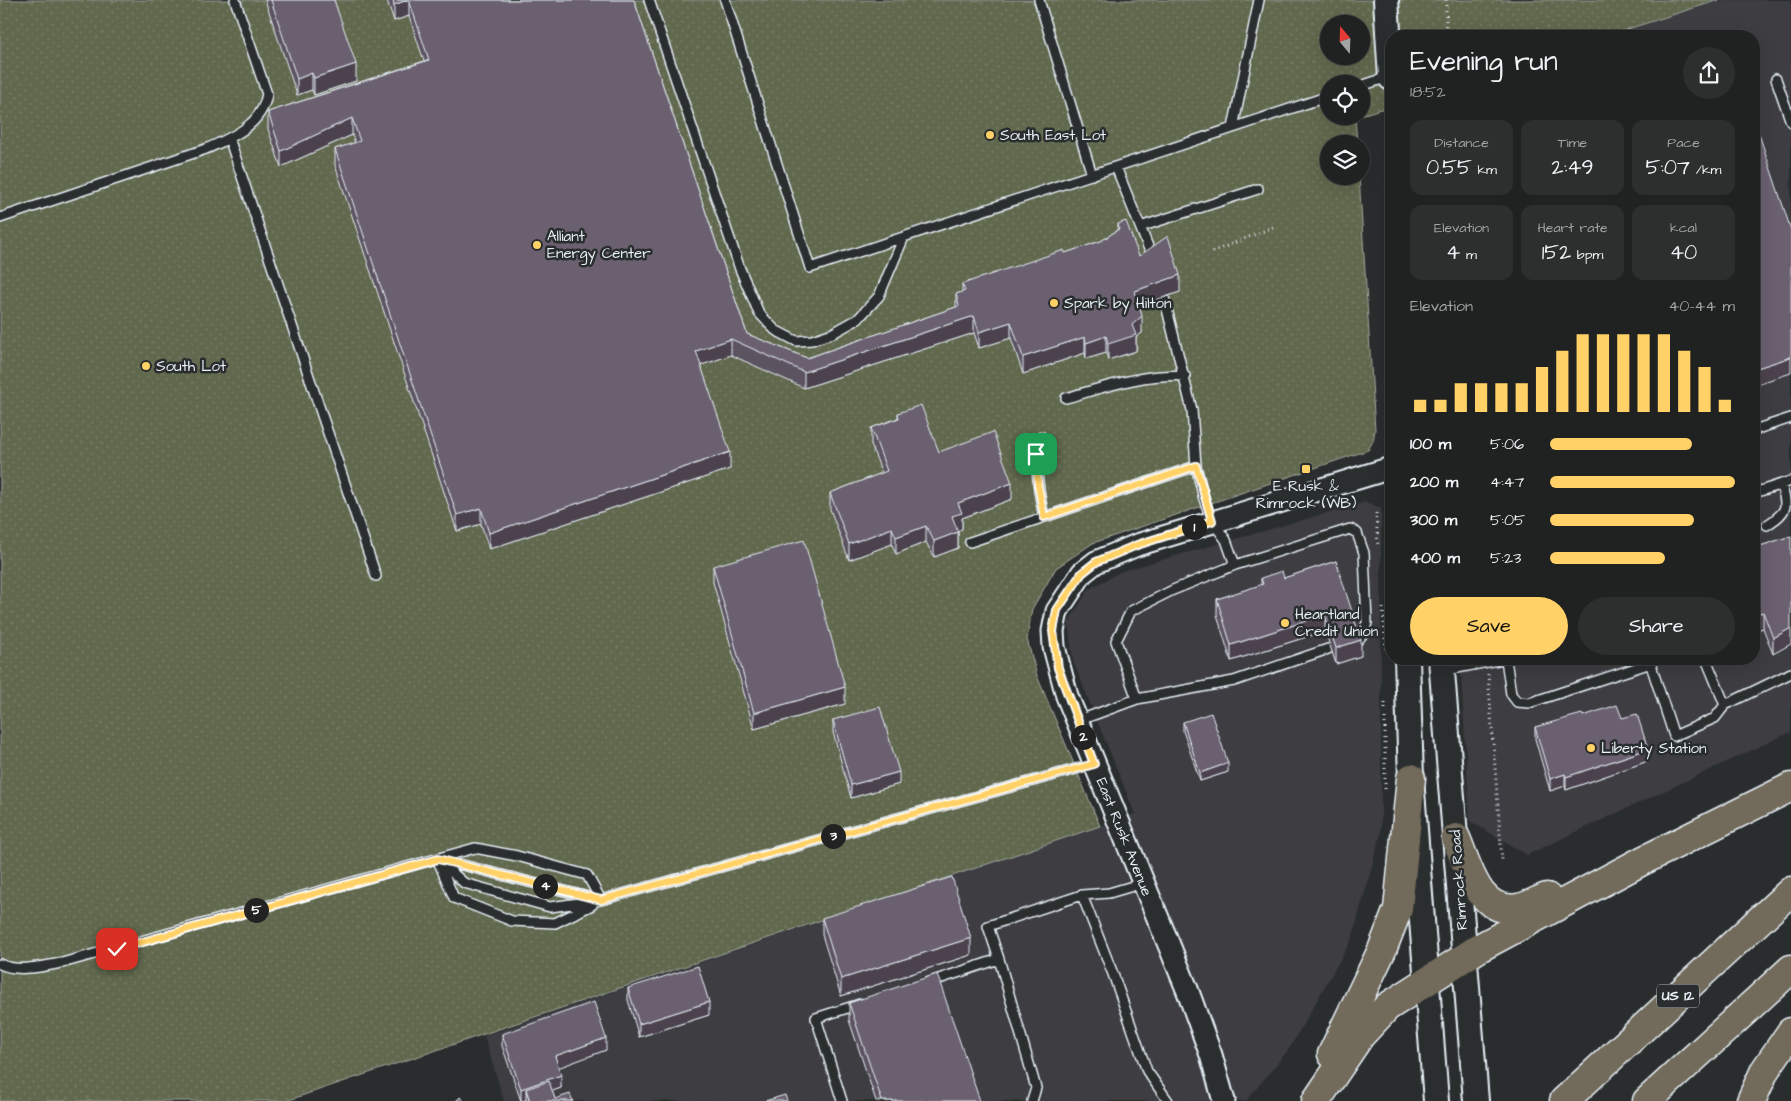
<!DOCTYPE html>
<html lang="en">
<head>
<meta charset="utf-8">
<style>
  :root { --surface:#202222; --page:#2d2f2f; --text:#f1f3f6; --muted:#a2a4a5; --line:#3d3f40; --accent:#ffd166 }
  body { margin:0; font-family:"Architects Daughter",sans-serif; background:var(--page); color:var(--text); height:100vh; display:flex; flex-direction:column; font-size:19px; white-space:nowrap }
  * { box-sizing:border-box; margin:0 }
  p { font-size:16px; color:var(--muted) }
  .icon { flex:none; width:28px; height:28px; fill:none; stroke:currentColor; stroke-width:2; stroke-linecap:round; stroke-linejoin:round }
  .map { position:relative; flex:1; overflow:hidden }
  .details { position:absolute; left:1385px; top:30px; width:375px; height:635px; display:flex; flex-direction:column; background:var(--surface); border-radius:20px; box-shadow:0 5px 20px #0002,0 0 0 1px var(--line) }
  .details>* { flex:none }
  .needle { width:32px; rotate:341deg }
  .fabs { position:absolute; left:1320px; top:15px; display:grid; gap:10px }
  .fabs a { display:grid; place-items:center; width:50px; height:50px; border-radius:50%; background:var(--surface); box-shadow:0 5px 20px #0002,0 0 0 1px var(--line); font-size:25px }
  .pin { position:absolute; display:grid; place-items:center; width:42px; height:42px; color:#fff; margin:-21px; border-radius:10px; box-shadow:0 2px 8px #0006 }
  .km { position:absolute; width:25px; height:25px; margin:-12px; border-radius:50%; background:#222; color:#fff; font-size:14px; line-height:25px; text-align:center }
  .round { display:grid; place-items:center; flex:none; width:52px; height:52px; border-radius:26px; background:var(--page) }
  .overview { display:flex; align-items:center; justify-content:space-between; height:85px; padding:0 25px }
  h1 { font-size:28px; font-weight:600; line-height:38px }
  .stats { display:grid; grid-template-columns:repeat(3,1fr); gap:8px; height:85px; padding:5px 25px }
  .stats div { display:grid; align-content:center; border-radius:12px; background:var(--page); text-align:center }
  .stats b { font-size:21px; font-weight:600 }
  .stats small { font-size:14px; font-weight:400 }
  .stats p { font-size:14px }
  .chart { height:140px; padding:10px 25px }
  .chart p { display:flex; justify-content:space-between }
  .chart svg { width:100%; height:90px; margin-top:5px; stroke:var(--accent); stroke-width:6 }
  .button { display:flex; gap:10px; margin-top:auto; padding:10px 25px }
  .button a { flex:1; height:58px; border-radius:30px; background:var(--accent); color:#111; font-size:20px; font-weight:600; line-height:58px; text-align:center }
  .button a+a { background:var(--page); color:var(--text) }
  ul { padding:0 25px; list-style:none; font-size:16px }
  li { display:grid; grid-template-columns:80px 60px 1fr; align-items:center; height:38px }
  li i { height:12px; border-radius:6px; background:var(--accent) }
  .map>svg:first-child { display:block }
  .built { fill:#3e3c42 }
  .park { fill:url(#park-dots); stroke:#a4aca2; fill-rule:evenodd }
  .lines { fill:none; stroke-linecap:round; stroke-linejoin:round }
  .service-casing { stroke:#e8f1f8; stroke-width:12 }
  .tertiary-casing { stroke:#e8f1f8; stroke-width:25 }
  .secondary-casing { stroke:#e8f1f8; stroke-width:28 }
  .motorway-casing { stroke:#e8f1f8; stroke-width:31 }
  .path { stroke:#e8f1f8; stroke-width:3; stroke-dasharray:1 4; stroke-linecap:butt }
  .service { stroke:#2a2d2e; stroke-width:9 }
  .tertiary { stroke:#2a2d2e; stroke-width:21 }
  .secondary { stroke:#2a2d2e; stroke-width:24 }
  .motorway { stroke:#726b5a; stroke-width:28 }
  .wall { fill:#5c5360; stroke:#e8f1f8 }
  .shaded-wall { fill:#4b434e; stroke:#e8f1f8 }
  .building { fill:#6b6070; stroke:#e8f1f8 }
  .route-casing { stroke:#fff; stroke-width:10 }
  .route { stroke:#ffd166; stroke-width:6 }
  .poi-dot { fill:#ffd166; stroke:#2a2d2e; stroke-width:2 }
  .labels { text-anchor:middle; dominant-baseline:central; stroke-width:5; stroke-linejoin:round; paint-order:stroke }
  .shield { fill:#2a2d2e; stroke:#afb6bb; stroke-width:1 }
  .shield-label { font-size:14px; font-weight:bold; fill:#e8f1f8 }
  .poi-label { font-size:15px; fill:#e8f1f8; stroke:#2a2d2e; text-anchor:start }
  .street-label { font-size:15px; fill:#e8f1f8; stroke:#2a2d2e }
</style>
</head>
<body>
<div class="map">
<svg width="1791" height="1101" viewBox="0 0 1791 1101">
  <defs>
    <pattern id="park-dots" width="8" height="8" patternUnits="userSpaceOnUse" patternTransform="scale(1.25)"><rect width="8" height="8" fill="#60674d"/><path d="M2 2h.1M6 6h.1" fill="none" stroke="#777d67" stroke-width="1.8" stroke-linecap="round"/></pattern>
  </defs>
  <rect width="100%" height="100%" fill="#2a2d2e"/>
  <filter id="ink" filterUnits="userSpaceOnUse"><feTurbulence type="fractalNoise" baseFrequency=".02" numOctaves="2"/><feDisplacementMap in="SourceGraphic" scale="10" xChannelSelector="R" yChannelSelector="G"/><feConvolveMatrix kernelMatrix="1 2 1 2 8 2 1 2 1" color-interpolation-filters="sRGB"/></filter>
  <g filter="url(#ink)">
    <path class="built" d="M1719,0H1791V732L1527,855L1470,821L1460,659H1754V36H1606Z
      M1366,502L1381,508V833L1352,939L1289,1049L1246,1101H504L484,1036L1135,814L1073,661L1068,623L1089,589L1122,571Z"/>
    <path class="park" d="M0,0H1719L1606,36H1391V106L1361,115V84H1329V116H1358L1355,117L1357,144H1329V176H1359L1375,430L1373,441L1368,450L1093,543L1056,568L1032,609L1027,639L1037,676L1100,826L286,1101H0ZM1329,24H1361V56H1329Z"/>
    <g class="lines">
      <g class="service-casing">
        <path id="service" d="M649,0L740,269L759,313L775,330L796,341L812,340L833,333L858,319L879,296L904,237
          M725,0L810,268L1329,96
          M1039,0L1092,175
          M1776,79L1791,122
          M1361,86L1391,76
          M1233,128L1259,0
          M229,138L376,576
          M1116,167L1153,259
          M0,218L206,149C233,137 262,125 267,94L235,0
          M1140,227L1258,189
          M1066,398C1105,387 1144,373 1185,376
          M1754,430L1791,418
          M1041,436C1034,464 1038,489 1044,517
          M1754,493L1791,481
          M1767,525C1788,511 1788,508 1781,484
          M970,542L1196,466
          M1235,565L1350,529L1357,533L1364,553L1367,623L1363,634L1358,640
          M1506,659L1511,694L1517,702L1529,703L1651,663
          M1649,659L1674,736L1715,718L1725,705
          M1706,659L1725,705L1791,673
          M1442,671L1503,659
          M1137,699L1116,641L1131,611L1173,590L1235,565L1226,540L1212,521L1204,499L1196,466L1192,410L1164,297
          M1077,721L1137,699L1234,681L1328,649
          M437,859L464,883L550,907L601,900L1094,764
          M439,859L596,899
          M439,863L454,898L512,921L555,923L592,905
          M1082,895L1113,974L1147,1071L1168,1101
          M999,959L1036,1088L1032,1101
          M0,964C18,973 44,966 62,963L475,848L517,856L587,875L601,900
          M927,983L999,959L988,926L1082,895L1109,893L1143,883
          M842,1101L816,1018L860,1004"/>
      </g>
      <g class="tertiary-casing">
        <path id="tertiary" d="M1224,1101L1211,1055L1187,989L1067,696L1054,647L1053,631L1057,611L1082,573L1096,562L1137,545L1391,468"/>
      </g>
      <g class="secondary-casing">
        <path id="secondary" d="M1386,0L1391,78
          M1407,659L1411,778L1436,1101
          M1441,659L1476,1101"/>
      </g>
      <g class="motorway-casing">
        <path id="motorway" d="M1456,838C1468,866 1478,915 1518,908C1527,907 1538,900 1547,897
          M1332,1054L1382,950L1398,909L1411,778
          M1316,1101L1360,1036L1387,1007L1479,948L1642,861L1791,787
          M1564,1101L1791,891
          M1647,1101L1791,969
          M1751,1101L1765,1070L1791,1032"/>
      </g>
      <path class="path" d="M1446,36V0
        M1212,252L1273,227
        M1376,513L1378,547
        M1383,608L1386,652
        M1488,674L1502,860
        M1385,789V703"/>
      <use href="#service" class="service"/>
      <use href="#tertiary" class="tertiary"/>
      <use href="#secondary" class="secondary"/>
      <use href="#motorway" class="motorway"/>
    </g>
    <path class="wall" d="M265,0H334L356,81L314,95L312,90L297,95Z
      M387,0H634L747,334L807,358L956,307V294L962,292V284L1065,253L1101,241L1118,230V224L1139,256L1180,292L1139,306L1142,333L1136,337V351L1108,360L1106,353L1086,359L1085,353L1023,374L1011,338L979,348L974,333L804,388L731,355L701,365L730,469L489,549L481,524L457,531L335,165V149L355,143L352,135L281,167L268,129V112L424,61L409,16L394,21Z
      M898,413L939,452L1012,499L962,518V529L958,531V548L934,557L926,542L896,554L892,544L849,560L830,509V493L882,473L871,445V428L898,418Z
      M1791,536L1773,654L1763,628L1754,631V548Z
      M1336,561L1361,656L1336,664L1325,631L1231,661L1217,615V599L1261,585V578H1284Z
      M713,566L845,704L754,729L713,582Z
      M1583,716L1622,718L1648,761L1566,790L1565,786L1550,791L1535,739V727Z
      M833,720L899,784L851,798L833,732Z
      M1183,722L1228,772L1200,781L1183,731Z
      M822,918L971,955L841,996L822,935Z
      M628,988L709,1015L639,1037L628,1000Z
      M849,1003L980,1101H876L849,1020Z
      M502,1034L606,1050L559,1067L561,1088L552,1091L555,1099L573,1101H526V1100L521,1101L502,1046Z"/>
    <path class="shaded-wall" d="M407,0H409V16L394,21V5Z
      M356,64V81L314,95V78Z
      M312,73V90L297,95V79Z
      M352,118V135L281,167V151Z
      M1180,275V292L1135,307V291Z
      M974,316V333L804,388V372Z
      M1142,316V333L1136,337V351L1108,360V344Z
      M1011,322V338L979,348V332Z
      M1106,336V353L1086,359V343Z
      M1085,337V353L1023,374V357Z
      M731,339V355L696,367V351Z
      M1791,357V373L1754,385V369Z
      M730,452V469L489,549V533Z
      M1012,483V499L962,518V529L952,533V516L958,503Z
      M481,508V524L457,531V515Z
      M926,526V542L896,554V537Z
      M892,528V544L849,560V544Z
      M958,532V548L934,557V541Z
      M1763,612V628L1754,631V615Z
      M1325,615V631L1231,661V645Z
      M1791,628V644L1773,654V638Z
      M1361,640V656L1336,664V648Z
      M845,687V704L754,729V713Z
      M1648,749V761L1566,790V777Z
      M1228,763V772L1200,781V773Z
      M899,772V784L851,798V785Z
      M1565,774V786L1550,791V779Z
      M971,938V955L841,996V979Z
      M709,1002V1015L639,1037V1024Z
      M606,1038V1050L555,1069V1056Z
      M561,1075V1088L529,1099L526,1089V1100L521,1101V1089Z"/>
    <path class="building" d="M271,0H334L356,64L314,78L312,73L297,79Z
      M393,0H407L394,5Z
      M409,0H634L747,334L807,358L959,306L956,294L965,291L962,284L1064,250L1065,253L1101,241L1119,229L1118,224L1126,221L1139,256L1168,236L1180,275L1135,291L1142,316L1132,325L1136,335L1108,344L1106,336L1086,343L1085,337L1023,357L1011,322L979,332L974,316L804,372L731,339L696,351L730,452L489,533L481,508L457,515L335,149L360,141L352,118L281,151L268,112L429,60Z
      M1754,119L1791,230V357L1754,369Z
      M921,405L939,452L993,432L1012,483L958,503L962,513L952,516L958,532L934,541L926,526L896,537L892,528L849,544L830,493L887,471L871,428L899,418L898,413Z
      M1791,536V628L1773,638L1763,612L1754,615V548Z
      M804,540L845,687L754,713L713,566Z
      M1336,561L1361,640L1336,648L1325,615L1231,645L1217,599L1263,584L1261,578L1282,571L1284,578Z
      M1617,705L1622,718L1637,714L1648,749L1566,777L1565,774L1550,779L1535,727L1582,714L1583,716Z
      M880,707L899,772L851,785L833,720Z
      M1211,713L1228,763L1200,773L1183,722Z
      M952,877L971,938L841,979L822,918Z
      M698,966L709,1002L639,1024L628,988Z
      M937,974L980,1101H882L849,1003Z
      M594,1002L606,1038L555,1056L561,1075L521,1089L502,1034Z
      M549,1081L555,1099L570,1094L573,1101H530L526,1089Z
      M785,1095L787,1101H765Z
      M460,1097L464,1101H456Z"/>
  </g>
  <g class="lines" filter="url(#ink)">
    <g class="route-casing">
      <path id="route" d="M117,949L438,859L601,900L1094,764L1058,668L1053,631L1057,610L1082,573L1096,562L1137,545L1212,521L1196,466L1044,517L1038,485L1036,454"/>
    </g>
    <use href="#route" class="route"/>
  </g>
  <g class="poi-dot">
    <circle cx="990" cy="135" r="5"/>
    <circle cx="537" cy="245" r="5"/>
    <circle cx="1054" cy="303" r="5"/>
    <circle cx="146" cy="366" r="5"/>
    <rect x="1301" y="464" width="10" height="10" rx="2.5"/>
    <circle cx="1285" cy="623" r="5"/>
    <circle cx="1591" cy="748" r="5"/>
  </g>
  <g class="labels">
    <rect class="shield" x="1657" y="984.5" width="42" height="23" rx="4"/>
    <g class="shield-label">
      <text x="1678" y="996">US 12</text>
    </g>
    <g class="poi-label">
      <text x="1000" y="135">South East Lot</text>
      <text x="547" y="236">Alliant<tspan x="547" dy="17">Energy Center</tspan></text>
      <text x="1064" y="303">Spark by Hilton</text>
      <text x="156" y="366">South Lot</text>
      <text x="1306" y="486" text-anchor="middle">E Rusk &amp;<tspan x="1306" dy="17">Rimrock (WB)</tspan></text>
      <text x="1295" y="614">Heartland<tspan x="1295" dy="17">Credit Union</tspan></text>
      <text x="1601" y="748">Liberty Station</text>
    </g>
    <g class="street-label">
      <text transform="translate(1124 837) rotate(68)">East Rusk Avenue</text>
      <text transform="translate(1459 880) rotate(-94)">Rimrock Road</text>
    </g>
  </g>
</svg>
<div class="fabs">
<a><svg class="needle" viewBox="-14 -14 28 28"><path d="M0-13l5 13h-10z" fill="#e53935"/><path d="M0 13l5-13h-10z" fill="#a2a4a5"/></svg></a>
<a><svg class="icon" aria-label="locate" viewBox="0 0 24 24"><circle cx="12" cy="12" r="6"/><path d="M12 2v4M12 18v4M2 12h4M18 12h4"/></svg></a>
<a><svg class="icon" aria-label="layers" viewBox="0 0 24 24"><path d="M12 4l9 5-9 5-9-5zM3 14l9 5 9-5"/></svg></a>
</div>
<div class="pin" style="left:1036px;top:454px;background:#1e9e55"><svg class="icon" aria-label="arrive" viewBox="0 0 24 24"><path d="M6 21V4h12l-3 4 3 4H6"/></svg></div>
<div class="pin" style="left:117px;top:949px;background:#d93025"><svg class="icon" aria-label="check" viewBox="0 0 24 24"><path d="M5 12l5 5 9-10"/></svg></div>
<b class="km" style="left:1194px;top:527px">1</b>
<b class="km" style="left:1083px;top:737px">2</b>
<b class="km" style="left:833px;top:836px">3</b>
<b class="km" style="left:545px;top:886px">4</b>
<b class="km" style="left:256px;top:910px">5</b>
<section class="details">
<div class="overview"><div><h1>Evening run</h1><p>18:52</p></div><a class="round"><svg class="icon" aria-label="share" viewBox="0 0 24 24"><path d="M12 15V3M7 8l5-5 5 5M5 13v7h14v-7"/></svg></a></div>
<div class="stats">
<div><p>Distance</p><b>0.55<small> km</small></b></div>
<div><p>Time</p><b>2:49</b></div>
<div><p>Pace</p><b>5:07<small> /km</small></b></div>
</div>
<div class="stats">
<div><p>Elevation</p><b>4<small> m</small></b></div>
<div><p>Heart rate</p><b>152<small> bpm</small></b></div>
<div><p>kcal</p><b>40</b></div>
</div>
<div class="chart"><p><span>Elevation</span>40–44 m</p>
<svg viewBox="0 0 160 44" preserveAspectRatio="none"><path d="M5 44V38M15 44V38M25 44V30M35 44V30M45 44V30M55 44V30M65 44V22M75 44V14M85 44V6M95 44V6M105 44V6M115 44V6M125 44V6M135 44V14M145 44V22M155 44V38"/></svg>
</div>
<ul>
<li><b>100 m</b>5:06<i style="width:77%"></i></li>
<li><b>200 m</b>4:47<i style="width:100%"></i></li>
<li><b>300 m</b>5:05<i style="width:78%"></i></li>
<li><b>400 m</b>5:23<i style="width:62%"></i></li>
</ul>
<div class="button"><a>Save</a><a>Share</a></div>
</section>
</div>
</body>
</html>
